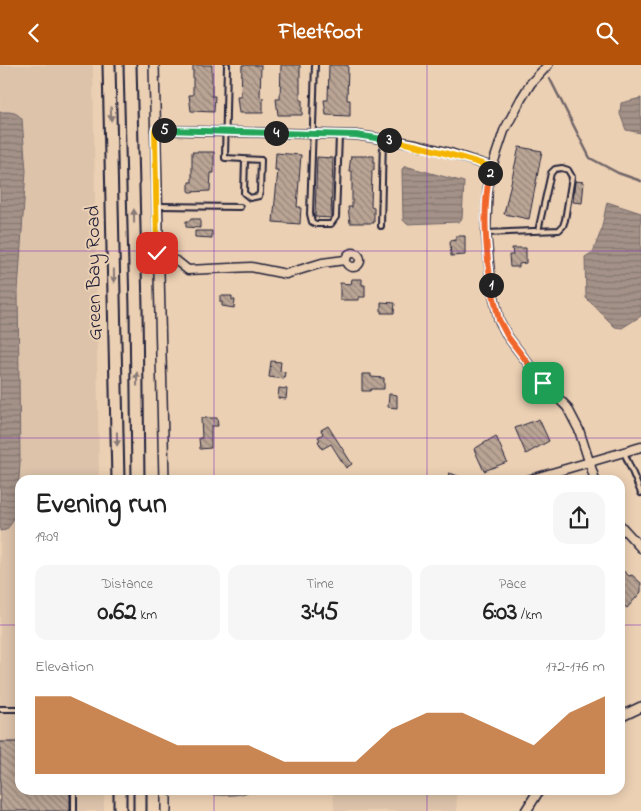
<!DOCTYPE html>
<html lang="en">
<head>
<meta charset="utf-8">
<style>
  :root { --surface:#fff; --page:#f6f6f6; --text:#222; --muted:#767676; --accent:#b45309 }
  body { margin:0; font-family:"Indie Flower",sans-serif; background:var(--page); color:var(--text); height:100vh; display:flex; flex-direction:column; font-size:19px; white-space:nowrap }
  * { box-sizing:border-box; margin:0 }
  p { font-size:16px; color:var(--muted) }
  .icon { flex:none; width:28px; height:28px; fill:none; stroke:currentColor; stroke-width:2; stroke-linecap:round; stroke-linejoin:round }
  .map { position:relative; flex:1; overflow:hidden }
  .sheet { position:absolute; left:15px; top:410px; width:610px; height:320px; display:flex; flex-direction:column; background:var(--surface); border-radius:15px; box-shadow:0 2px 12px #0003 }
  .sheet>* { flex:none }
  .pin { position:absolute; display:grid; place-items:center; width:42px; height:42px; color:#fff; margin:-21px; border-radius:10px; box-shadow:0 2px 8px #0006 }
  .km { position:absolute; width:25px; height:25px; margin:-12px; border-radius:50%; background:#222; color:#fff; font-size:14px; line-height:25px; text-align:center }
  .round { display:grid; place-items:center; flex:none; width:52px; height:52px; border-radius:15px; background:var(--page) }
  .head { display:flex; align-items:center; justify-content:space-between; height:85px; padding:0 20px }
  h1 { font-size:28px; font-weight:800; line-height:38px }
  .figures { display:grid; grid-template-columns:repeat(3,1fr); gap:8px; height:85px; padding:5px 20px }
  .figures div { display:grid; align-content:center; border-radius:12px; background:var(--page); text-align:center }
  .figures b { font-size:25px; font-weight:800 }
  .figures small { font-size:14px; font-weight:400 }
  .figures p { font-size:14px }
  .chart { height:140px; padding:10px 20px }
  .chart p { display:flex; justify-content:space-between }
  .chart svg { width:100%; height:90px; margin-top:5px; fill:var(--accent); opacity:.7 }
  header { display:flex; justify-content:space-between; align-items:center; height:65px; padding:0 20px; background:var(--accent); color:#fff; font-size:22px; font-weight:800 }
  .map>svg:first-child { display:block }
  .built { fill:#ddc3aa }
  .water { fill:url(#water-rules); stroke:#706569 }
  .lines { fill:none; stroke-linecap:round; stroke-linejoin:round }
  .stream { stroke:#706569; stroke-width:2.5 }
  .building { fill:url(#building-back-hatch); stroke:#22223b }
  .service-casing { stroke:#22223b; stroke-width:8 }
  .minor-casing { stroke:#22223b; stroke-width:11 }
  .tertiary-casing { stroke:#22223b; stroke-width:12 }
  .primary-casing { stroke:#22223b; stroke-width:15 }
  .service { stroke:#ecd0b3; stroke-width:4 }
  .minor { stroke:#ecd0b3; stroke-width:8 }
  .tertiary { stroke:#ecd0b3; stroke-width:9 }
  .primary { stroke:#ecd0b3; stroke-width:11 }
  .oneway { fill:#877977 }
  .split-1-casing { stroke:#fff; stroke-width:10 }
  .split-2-casing { stroke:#fff; stroke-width:10 }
  .split-3-casing { stroke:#fff; stroke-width:10 }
  .split-4-casing { stroke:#fff; stroke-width:10 }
  .split-5-casing { stroke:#fff; stroke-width:10 }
  .split-6-casing { stroke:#fff; stroke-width:10 }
  .split-1 { stroke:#f0652b; stroke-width:6 }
  .split-2 { stroke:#f0652b; stroke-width:6 }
  .split-3 { stroke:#f5b400; stroke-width:6 }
  .split-4 { stroke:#22a559; stroke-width:6 }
  .split-5 { stroke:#22a559; stroke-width:6 }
  .split-6 { stroke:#f5b400; stroke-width:6 }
  .grid { fill:none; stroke:#7b2cbf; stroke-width:1; stroke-opacity:0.55 }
  .labels { text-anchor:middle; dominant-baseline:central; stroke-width:4; stroke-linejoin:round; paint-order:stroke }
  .street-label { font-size:20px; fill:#22223b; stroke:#ecd0b3 }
</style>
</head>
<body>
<header><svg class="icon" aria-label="back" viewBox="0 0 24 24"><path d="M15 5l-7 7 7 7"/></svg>Fleetfoot<svg class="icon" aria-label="search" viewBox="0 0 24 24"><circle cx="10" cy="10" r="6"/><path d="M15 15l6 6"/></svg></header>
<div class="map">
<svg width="641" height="746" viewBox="0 0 641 746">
  <defs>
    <pattern id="water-rules" width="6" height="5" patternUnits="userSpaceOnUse" patternTransform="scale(1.25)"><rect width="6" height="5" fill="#a49288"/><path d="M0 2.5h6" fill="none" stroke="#857770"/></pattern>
    <pattern id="building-back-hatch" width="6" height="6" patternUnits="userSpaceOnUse" patternTransform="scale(1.25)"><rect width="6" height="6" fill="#baa595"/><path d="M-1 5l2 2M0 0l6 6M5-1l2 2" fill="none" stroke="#97867b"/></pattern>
  </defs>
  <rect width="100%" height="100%" fill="#ecd0b3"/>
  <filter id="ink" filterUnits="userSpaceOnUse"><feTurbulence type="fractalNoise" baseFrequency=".02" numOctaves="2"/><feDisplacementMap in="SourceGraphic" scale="10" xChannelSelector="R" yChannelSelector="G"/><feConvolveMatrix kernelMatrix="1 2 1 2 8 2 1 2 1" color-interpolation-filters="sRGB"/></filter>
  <g filter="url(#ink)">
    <path class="built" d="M0,0H93L99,415H20V725H104V746H0Z
      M333,725H456L457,746H334Z"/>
    <path class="water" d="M641,33V68L626,65L620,49L621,38Z
      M0,47C10,47 16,46 22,54L26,106L18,226L20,398L17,444L11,459L6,465L0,466Z
      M405,101L464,117L462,154L458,157L407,159L403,155L402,104Z
      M607,137L641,148V251L622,263L615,262L586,233L585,192L593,187L601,166Z
      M190,725H251C240,734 202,730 190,725Z"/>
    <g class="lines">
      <path class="stream" d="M550,14L590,93L618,108L641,116"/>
    </g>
    <path class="building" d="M193,0H212V31H215L214,47L191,46L189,30H193Z
      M242,0H261L260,32L263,33V48H239L237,32H241Z
      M281,0H300V35H302V50H278L276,34H280Z
      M329,0H348L347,35H350V51L326,50L324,35H328Z
      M519,82L542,86L529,154L504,149Z
      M192,87H214V108H211L210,126L189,127V117H192Z
      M276,88L301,90L297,142H301L300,159L273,157L278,105H275Z
      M351,91H374V105H372L371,142L374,143V158H350L348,142H352V106H349Z
      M317,92L333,93L331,153L315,152Z
      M575,116L584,117L582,138L573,137Z
      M190,154H200V163L186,162V156H190Z
      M195,166H212V173L195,172Z
      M456,171H465V190L451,191L450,176L456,175Z
      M512,183H526V198L519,199V202H510L509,190H513Z
      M352,214H362V220H365V232H359V235H340V218L351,219Z
      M220,231H232V235H235L234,243L222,241V237H220Z
      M381,237L395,238L394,248H381Z
      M271,296L281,297L280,306L285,307L284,314L269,312Z
      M362,309H371V312L384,313V324H371L370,326H362Z
      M279,323L287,324L286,334L278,333Z
      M389,329L397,330V343L388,342Z
      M201,353H217L218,361H211V383L200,384L199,373H202Z
      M539,354L549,376L526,389L515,363Z
      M328,361L352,399L346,403L331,379L322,384L318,376L320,375L318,372L323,369L321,365Z
      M496,371L507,397L484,406L474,384Z
      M449,408L467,414V415H447Z
      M620,503L629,511L632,510L641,518V527L627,543L620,537Z
      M0,677H20V725H70V746H0Z"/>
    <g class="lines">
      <g class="service-casing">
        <path id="service" d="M227,0L225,93L261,95L260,127L259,131L250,133L244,128L245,95
          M315,0L310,149L312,157L316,159H331L336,152L339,71
          M159,141L240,142
          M381,161L383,74
          M486,168L559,165L563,161L565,155L572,112L568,105L562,103L555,104L551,108L538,166
          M624,387L641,428
          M0,644H20
          M74,746V725"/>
      </g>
      <g class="minor-casing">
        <path id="minor" d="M548,0L531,18L521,34L504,66L492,102L488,118L486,168L491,219L499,255L508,272L543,318L567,342L579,365L595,415
          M155,65L356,70L416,79L450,88L492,102
          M346 195a7 7 0 1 1 14 0a7 7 0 1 1-14 0Z
          M157,188L178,197L188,205L251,202L286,209L322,198L345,195
          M528,415L641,382
          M620,460L641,483"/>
      </g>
      <g class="tertiary-casing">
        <path id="tertiary" d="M154,0L164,415
          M620,652L641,642
          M166,746V725
          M526,746L539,725"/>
      </g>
      <g class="primary-casing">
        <path id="primary" d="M109,0L118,415
          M130,0L136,243L138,415
          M120,725V746
          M140,725V746"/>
      </g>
      <use href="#service" class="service"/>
      <use href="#minor" class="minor"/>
      <use href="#tertiary" class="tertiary"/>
      <use href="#primary" class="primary"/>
    </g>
    <defs><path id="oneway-solid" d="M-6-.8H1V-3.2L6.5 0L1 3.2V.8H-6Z" transform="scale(1.25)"/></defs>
    <g class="oneway">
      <use href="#oneway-solid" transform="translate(111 49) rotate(89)"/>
      <use href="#oneway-solid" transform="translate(134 151) rotate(-91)"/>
      <use href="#oneway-solid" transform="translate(114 211) rotate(89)"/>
      <use href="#oneway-solid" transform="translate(137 314) rotate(-91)"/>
      <use href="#oneway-solid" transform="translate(117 374) rotate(89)"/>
    </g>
  </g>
  <g class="lines" filter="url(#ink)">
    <g class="split-1-casing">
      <path id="split-1" d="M491,220L499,255L508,272L543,318"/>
    </g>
    <g class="split-2-casing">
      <path id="split-2" d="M490,108C482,144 486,184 491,220"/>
    </g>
    <g class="split-3-casing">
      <path id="split-3" d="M389,75C424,81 457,91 492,102L490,108"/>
    </g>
    <g class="split-4-casing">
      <path id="split-4" d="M276,68L356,70L389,75"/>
    </g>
    <g class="split-5-casing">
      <path id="split-5" d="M164,65L276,68"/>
    </g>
    <g class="split-6-casing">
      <path id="split-6" d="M157,188L155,65H164"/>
    </g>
    <use href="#split-1" class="split-1"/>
    <use href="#split-2" class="split-2"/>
    <use href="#split-3" class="split-3"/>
    <use href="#split-4" class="split-4"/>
    <use href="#split-5" class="split-5"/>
    <use href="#split-6" class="split-6"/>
  </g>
  <path class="grid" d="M214,0V415M427,0V415M0,186H641M0,373H641M0,560H20M620,560H641M214,725V746M427,725V746"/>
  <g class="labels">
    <g class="street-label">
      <text transform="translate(95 208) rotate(-91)">Green Bay Road</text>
    </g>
  </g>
</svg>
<div class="pin" style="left:543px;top:318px;background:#1e9e55"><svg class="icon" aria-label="arrive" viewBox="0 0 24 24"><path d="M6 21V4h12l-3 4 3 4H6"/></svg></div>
<div class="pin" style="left:157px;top:188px;background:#d93025"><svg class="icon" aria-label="check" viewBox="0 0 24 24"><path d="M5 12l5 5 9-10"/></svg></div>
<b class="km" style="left:491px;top:220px">1</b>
<b class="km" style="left:490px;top:108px">2</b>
<b class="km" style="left:389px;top:75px">3</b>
<b class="km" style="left:276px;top:68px">4</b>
<b class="km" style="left:164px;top:65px">5</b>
<section class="sheet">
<div class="head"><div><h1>Evening run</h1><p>19:09</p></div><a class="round"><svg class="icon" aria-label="share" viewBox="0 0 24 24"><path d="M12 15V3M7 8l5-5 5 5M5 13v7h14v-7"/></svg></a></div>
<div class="figures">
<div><p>Distance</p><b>0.62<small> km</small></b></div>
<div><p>Time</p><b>3:45</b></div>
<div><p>Pace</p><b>6:03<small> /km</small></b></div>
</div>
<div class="chart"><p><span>Elevation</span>172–176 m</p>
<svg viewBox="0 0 160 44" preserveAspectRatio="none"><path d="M0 44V6L10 6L20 14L30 22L40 30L50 30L60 30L70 38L80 38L90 38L100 22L110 14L120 14L130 22L140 30L150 14L160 6V44z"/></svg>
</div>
</section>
</div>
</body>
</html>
